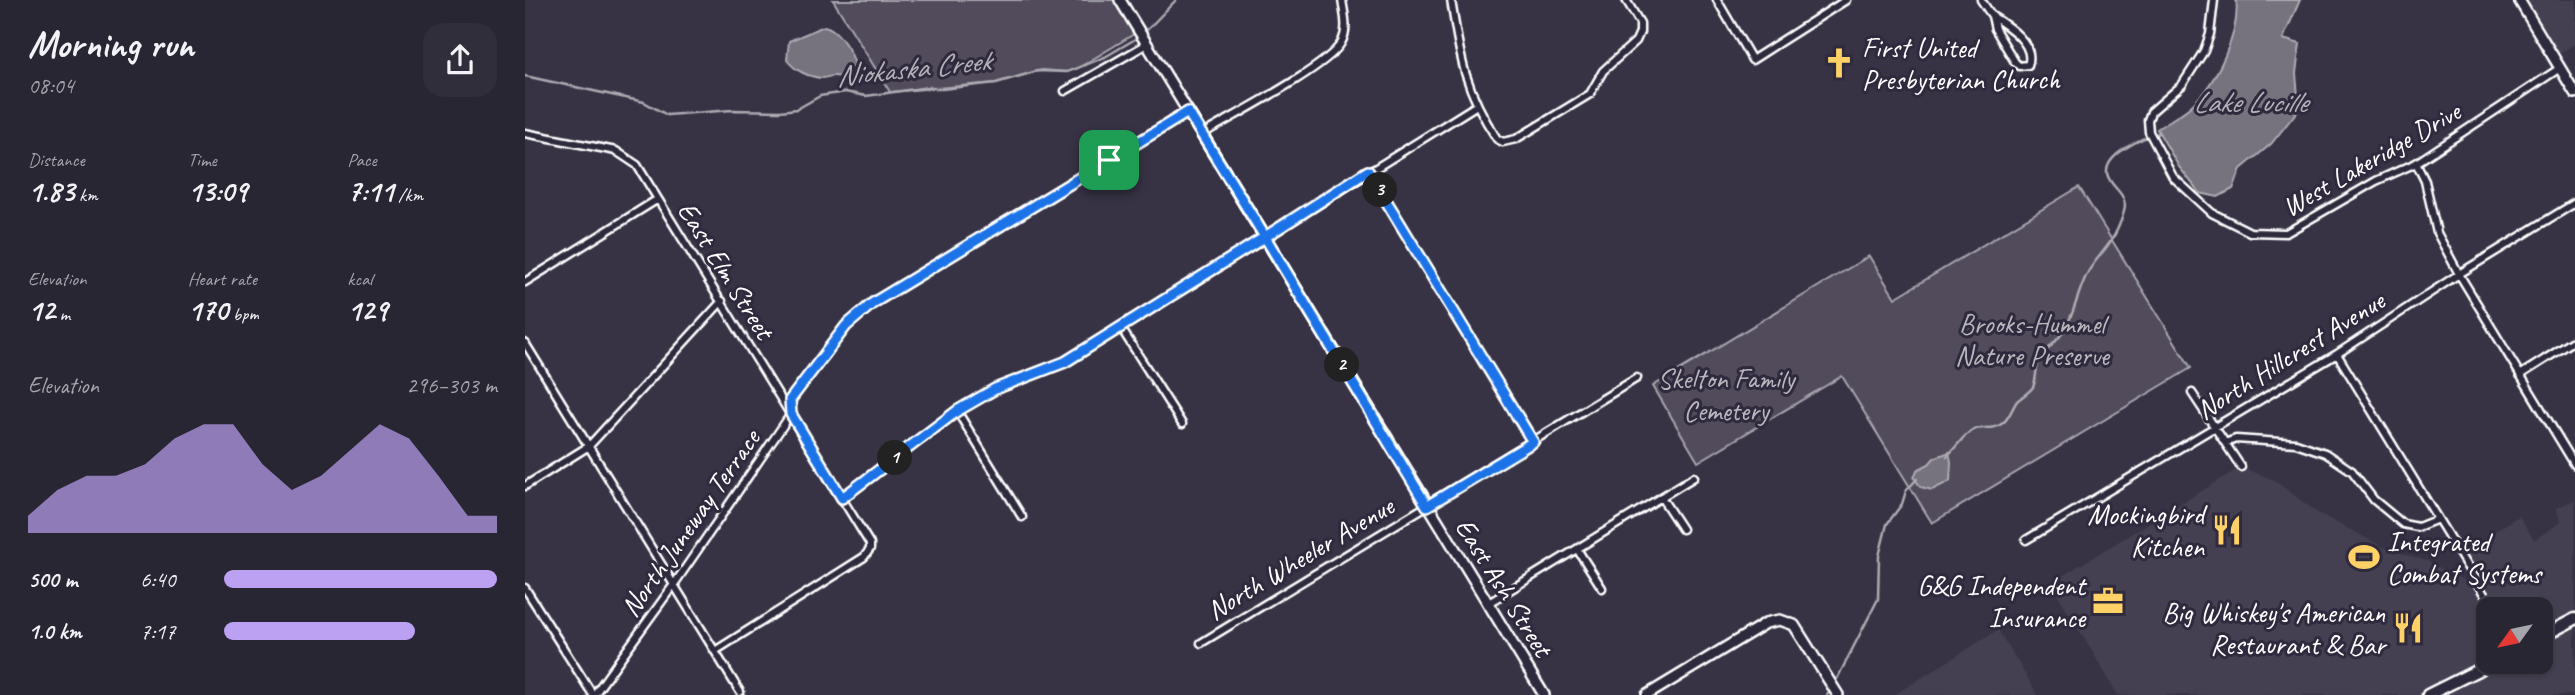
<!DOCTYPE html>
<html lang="en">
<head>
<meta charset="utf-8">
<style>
  :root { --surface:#292634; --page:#312e3c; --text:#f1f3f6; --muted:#a5a5ac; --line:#45434f; --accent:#bca0f2 }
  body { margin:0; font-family:Caveat,sans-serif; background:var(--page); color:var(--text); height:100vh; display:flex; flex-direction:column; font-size:26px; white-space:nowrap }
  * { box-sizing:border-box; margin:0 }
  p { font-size:23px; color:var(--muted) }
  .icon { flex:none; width:38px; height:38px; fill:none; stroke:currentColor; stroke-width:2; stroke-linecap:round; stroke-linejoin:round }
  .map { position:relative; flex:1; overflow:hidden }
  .side { display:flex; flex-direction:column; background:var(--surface); width:525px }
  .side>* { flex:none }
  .needle { width:46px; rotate:237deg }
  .buttons { position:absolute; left:1951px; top:597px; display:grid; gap:14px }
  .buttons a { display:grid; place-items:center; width:77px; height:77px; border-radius:14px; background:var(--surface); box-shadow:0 2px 5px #0004,0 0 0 2px var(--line); font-size:35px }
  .pin { position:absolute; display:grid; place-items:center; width:60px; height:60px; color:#fff; margin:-30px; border-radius:14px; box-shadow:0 4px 10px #0006 }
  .km { position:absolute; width:35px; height:35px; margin:-18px; border-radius:50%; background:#222; color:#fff; font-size:19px; line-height:35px; text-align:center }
  .round { display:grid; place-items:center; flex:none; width:74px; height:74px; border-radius:21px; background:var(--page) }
  .summary { display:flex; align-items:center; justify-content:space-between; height:119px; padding:0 28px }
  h1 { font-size:38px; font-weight:700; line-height:52px }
  .stats { display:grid; grid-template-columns:repeat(3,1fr); gap:10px; height:119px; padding:7px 28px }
  .stats div { display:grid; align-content:center }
  .stats b { font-size:30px; font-weight:700 }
  .stats small { font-size:19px; font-weight:400 }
  .stats p { font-size:19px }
  .chart { height:196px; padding:14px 28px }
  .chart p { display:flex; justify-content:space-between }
  .chart svg { width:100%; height:126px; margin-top:7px; fill:var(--accent); opacity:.7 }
  ul { padding:0 28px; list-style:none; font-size:23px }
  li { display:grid; grid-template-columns:112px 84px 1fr; align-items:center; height:52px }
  li i { height:18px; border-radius:9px; background:var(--accent) }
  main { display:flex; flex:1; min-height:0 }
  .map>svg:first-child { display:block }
  .built { fill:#444051; fill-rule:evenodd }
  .green { fill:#514c5c; stroke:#a8a6ae; stroke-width:2 }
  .water { fill:#76737f; stroke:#adabb2; stroke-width:2 }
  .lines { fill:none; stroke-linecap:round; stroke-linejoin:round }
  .stream { stroke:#adabb2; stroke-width:2.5 }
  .street-casing { stroke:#fff; stroke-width:11 }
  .secondary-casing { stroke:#fff; stroke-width:14 }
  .primary-casing { stroke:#fff; stroke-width:15 }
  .street { stroke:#2f2a3d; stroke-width:6 }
  .secondary { stroke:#2f2a3d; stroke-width:9 }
  .primary { stroke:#2f2a3d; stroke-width:10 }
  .route-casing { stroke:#fff; stroke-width:14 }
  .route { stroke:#1a73e8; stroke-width:9 }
  .labels { text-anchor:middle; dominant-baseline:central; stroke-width:6; stroke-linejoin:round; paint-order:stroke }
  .poi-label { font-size:28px; fill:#fff; stroke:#2f2a3d; text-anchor:end }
  .street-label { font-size:28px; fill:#fff; stroke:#2f2a3d }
  .park-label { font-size:28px; fill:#b9b7be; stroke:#2f2a3d }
  .water-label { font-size:30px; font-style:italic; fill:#b4b2b9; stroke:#2f2a3d }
</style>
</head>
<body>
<main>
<section class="side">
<div class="summary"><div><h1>Morning run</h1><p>08:04</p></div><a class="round"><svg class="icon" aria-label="share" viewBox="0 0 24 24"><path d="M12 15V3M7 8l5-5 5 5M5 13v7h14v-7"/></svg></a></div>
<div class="stats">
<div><p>Distance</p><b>1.83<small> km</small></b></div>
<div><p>Time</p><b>13:09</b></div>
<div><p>Pace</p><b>7:11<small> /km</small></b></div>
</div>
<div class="stats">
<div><p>Elevation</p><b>12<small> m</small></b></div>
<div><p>Heart rate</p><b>170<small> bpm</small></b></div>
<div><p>kcal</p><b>129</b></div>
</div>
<div class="chart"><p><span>Elevation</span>296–303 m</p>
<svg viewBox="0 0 160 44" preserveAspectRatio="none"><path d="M0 44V38L10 29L20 24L30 24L40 20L50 11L60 6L70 6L80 20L90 29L100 24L110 15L120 6L130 11L140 24L150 38L160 38V44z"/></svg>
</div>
<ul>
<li><b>500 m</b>6:40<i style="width:100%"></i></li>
<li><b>1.0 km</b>7:17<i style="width:70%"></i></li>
</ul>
</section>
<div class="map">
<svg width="2050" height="695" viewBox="0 0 2050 695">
  <rect width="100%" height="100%" fill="#373345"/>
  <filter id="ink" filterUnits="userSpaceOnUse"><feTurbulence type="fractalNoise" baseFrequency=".0143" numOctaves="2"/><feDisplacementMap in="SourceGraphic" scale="14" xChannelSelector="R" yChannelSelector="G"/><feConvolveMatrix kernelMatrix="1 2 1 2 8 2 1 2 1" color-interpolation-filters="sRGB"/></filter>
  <g filter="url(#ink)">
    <path class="built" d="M1994,0H2050V44L2028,57Z
      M1716,467L1749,480L1791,512L1860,548L1902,561L1955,589L1934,553L1994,516L2009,540L2036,522L2031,508L2050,500V695H1593L1532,593L1534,578ZM1964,609H2016V662H1964Z
      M1473,630L1513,695H1369Z"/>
    <path class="green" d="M308,0H595L614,31L553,68L542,72L517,70L471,83L365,92Z
      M1554,187L1666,368L1407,523L1317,376L1173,462L1128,386L1344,256L1370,298Z"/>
    <path class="water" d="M1711,0H1775L1758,39L1775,44L1771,73L1774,109L1746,144L1716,169L1708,189L1693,197L1675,193L1654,167L1632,129C1643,121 1658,114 1668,104C1691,83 1716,31 1711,0Z
      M299,26C313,28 333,59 330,73C320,80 319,76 308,76C305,76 301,78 297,78C284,77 270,71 262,60L264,41Z
      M1424,452L1426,462L1425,481L1407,490L1396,487L1389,478L1392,470L1404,464L1409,458Z"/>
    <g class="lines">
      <path class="stream" d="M621,31L651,0
        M0,76L119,102L142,115L207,110L255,111L272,109L295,96L320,92L341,96L404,87L417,89L471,83L512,71L542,72L580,57L612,38
        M1422,456C1430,449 1440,433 1448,430C1458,426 1468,431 1478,423C1485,417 1487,408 1492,401C1497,396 1504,393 1508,387C1512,379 1510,369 1514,361C1520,350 1531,343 1538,332C1550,314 1552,293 1562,274C1570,258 1585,247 1592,230C1595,223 1600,213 1600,205C1599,191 1584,186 1582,173C1580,154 1619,137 1634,133
        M1312,679L1353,599L1354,556L1362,524L1377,504L1381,491L1392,479
        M1302,695L1305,691"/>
      <g class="street-casing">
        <path id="street" d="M926,0C935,57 939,89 972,139L978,142L991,139L1065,94L1078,71L1111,41L1115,32V23L1101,0
          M1192,0L1227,60L1321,0
          M1456,0L1467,16
          M1689,0L1685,34L1679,51L1657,85L1626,112L1623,120L1624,132L1648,177L1687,213L1725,232L1761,233L1851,181L1891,163L2035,68
          M1467,16C1483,26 1511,44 1503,65L1494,66L1490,62L1470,29Z
          M540,91L622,44
          M0,133L91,151L112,165L345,544V549L339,557L190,651
          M676,135C704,118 803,67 816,43C824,29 819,14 817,0
          M1891,163L1900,181L1912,233L1934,274L2050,465
          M843,171L1008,442
          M0,282L133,199
          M596,328L657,424
          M0,343L215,692
          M1812,354L1968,609
          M1995,375L2050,340
          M1667,393L1716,467
          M432,411L497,517
          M1700,443L1711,439L1771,443L1800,453L1827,471L1849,500L1878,524L1893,527L1913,519
          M0,486L64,446L197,301
          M1136,497L1157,529
          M317,498L432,411L470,389L540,362L952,105
          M1501,540L1812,354L1934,274L2050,203
          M1052,549L1077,588
          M0,588L68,695
          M962,604L1169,477
          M676,643L1112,378
          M69,695L150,583L266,414L265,400L321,326L348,303L663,112"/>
      </g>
      <g class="secondary-casing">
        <path id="secondary" d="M595,0L1019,695
          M1994,0L2050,93
          M1122,695L1241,623L1255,620L1269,625L1313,695"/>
      </g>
      <g class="primary-casing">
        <path id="primary" d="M2016,637L2050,619
          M1903,695L1969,662"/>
      </g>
      <use href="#street" class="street"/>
      <use href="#secondary" class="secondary"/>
      <use href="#primary" class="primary"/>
    </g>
  </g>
  <g class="lines" filter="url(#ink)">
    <g class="route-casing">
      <path id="route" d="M584,160L348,303L321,326L265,400L266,414L317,498L432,411L470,389L540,362L740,237L902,506L1008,442L843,171L740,237L663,112L584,160"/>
    </g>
    <use href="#route" class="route"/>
  </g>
  <defs>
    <g id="church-bare" transform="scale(2.415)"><path d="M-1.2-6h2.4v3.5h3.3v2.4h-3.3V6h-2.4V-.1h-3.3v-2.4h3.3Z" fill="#ffd166" stroke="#2f2a3d" stroke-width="2.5" paint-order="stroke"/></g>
    <g id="restaurant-bare" transform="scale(2.415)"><path d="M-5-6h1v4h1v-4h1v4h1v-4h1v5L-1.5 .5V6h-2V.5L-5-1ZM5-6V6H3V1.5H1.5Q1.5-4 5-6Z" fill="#ffd166" stroke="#2f2a3d" stroke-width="2.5" paint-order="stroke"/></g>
    <g id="stadium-bare" transform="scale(2.415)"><path d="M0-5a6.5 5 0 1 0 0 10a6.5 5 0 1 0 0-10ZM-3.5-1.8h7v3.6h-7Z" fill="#ffd166" stroke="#2f2a3d" stroke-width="2.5" paint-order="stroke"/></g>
    <g id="office-bare" transform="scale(2.415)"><path d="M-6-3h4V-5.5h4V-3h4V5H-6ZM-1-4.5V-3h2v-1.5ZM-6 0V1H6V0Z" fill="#ffd166" stroke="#2f2a3d" stroke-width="2.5" paint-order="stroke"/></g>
  </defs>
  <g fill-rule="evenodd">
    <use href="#church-bare" x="1314" y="63"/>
    <use href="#restaurant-bare" x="1702" y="530"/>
    <use href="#stadium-bare" x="1839" y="557"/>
    <use href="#office-bare" x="1583" y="601"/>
    <use href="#restaurant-bare" x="1883" y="628"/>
  </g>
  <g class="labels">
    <g class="poi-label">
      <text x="1337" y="47" text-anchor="start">First United<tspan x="1337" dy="32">Presbyterian Church</tspan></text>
      <text x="1679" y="514">Mockingbird<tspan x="1679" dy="32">Kitchen</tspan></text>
      <text x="1862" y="541" text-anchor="start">Integrated<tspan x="1862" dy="32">Combat Systems</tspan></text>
      <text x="1560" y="585">G&amp;G Independent<tspan x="1560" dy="32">Insurance</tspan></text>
      <text x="1860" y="612">Big Whiskey's American<tspan x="1860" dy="32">Restaurant &amp; Bar</tspan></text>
    </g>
    <g class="street-label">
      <text transform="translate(1846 159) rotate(-30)">West Lakeridge Drive</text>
      <text transform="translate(201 270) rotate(58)">East Elm Street</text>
      <text transform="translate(1765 355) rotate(-32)">North Hillcrest Avenue</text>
      <text transform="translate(165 523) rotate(-55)">North Juneway Terrace</text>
      <text transform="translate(775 558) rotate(-31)">North Wheeler Avenue</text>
      <text transform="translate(979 587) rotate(58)">East Ash Street</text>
    </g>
    <g class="park-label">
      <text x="1507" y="323">Brooks-Hummel<tspan x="1507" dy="32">Nature Preserve</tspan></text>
      <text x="1201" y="378">Skelton Family<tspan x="1201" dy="32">Cemetery</tspan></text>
    </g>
    <g class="water-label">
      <text transform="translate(388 68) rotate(-6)">Niokaska Creek</text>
      <text x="1725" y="102">Lake Lucille</text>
    </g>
  </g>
</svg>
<div class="buttons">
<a><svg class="needle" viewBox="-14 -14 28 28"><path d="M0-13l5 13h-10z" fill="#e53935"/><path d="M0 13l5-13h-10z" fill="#a5a5ac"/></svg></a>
</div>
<div class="pin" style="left:584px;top:160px;background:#1e9e55"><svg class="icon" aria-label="arrive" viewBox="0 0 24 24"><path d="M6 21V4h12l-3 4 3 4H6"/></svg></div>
<b class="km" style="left:370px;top:458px">1</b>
<b class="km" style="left:817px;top:365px">2</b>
<b class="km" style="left:855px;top:190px">3</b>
</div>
</main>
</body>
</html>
